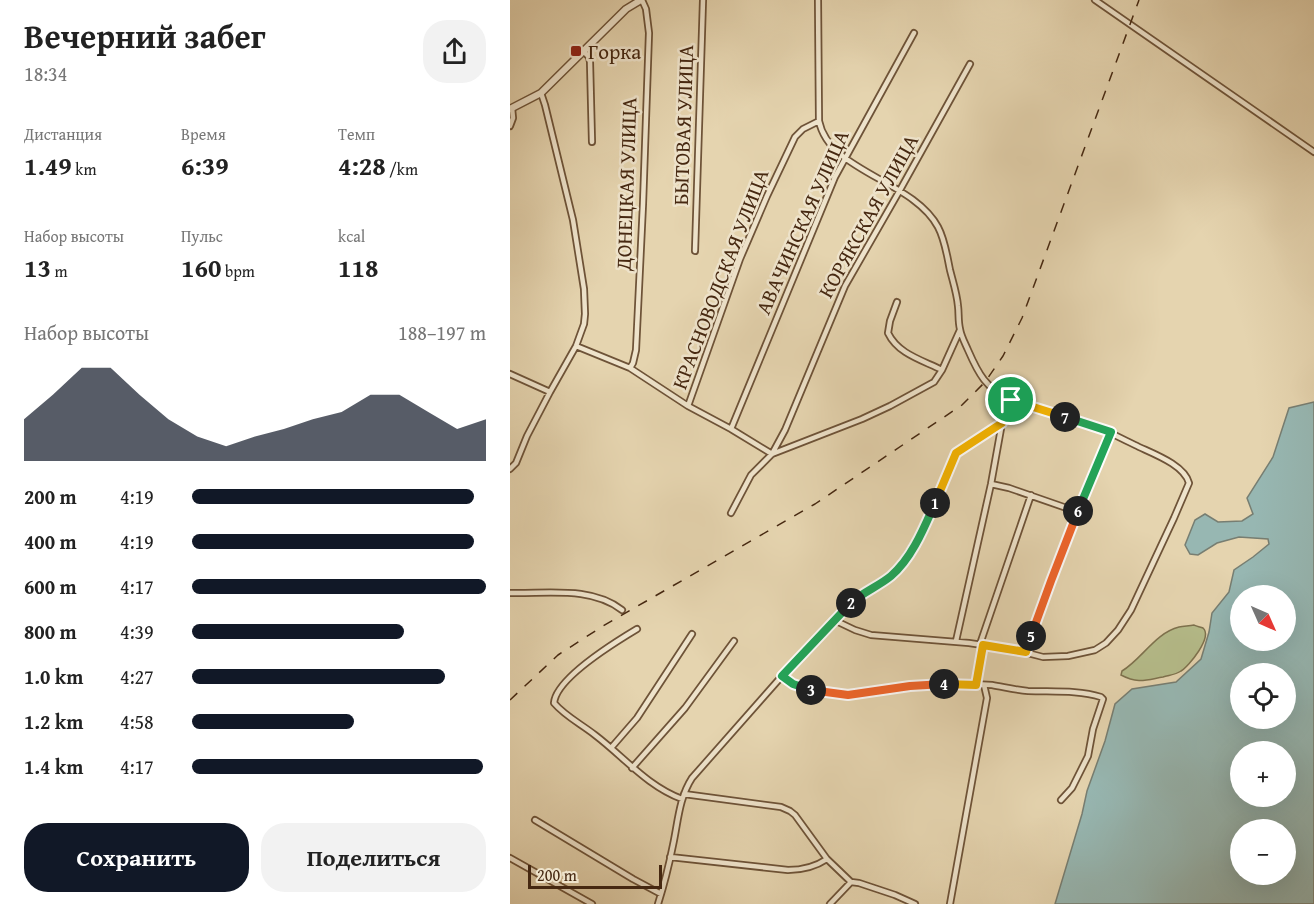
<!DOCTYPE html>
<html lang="ru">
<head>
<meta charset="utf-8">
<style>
  :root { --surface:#fff; --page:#f2f2f2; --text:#222; --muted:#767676; --accent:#111827 }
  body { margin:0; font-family:"Gentium Book Plus",serif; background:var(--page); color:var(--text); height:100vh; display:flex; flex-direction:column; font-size:22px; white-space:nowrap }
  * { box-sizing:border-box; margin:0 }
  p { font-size:20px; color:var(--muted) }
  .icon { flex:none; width:33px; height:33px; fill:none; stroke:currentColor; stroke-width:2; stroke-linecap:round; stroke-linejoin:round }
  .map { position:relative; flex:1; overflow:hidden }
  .sheet { display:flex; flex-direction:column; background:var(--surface); width:510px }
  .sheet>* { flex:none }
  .needle { width:39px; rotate:135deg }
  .buttons { position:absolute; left:720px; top:585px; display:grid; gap:12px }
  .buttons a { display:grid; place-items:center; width:66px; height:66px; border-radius:50%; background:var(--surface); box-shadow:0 6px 24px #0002; font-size:30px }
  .scale { position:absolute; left:18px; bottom:15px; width:134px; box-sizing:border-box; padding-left:6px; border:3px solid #462811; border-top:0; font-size:16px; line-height:21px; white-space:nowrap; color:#462811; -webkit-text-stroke:4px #eee3cb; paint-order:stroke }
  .pin { position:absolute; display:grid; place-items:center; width:51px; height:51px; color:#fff; margin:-26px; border:3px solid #fff; border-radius:50%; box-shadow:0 2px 6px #0007 }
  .km { position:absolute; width:30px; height:30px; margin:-15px; border-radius:50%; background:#222; color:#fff; font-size:16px; line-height:30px; text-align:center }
  .round { display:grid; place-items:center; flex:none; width:63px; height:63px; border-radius:24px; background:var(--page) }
  .summary { display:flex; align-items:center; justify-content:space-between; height:102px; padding:0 24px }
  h1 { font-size:33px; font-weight:700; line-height:45px }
  .metrics { display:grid; grid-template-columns:repeat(3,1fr); gap:9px; height:102px; padding:6px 24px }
  .metrics div { display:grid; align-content:center }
  .metrics b { font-size:26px; font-weight:700 }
  .metrics small { font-size:16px; font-weight:400 }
  .metrics p { font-size:16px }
  .chart { height:168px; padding:12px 24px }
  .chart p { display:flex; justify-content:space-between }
  .chart svg { width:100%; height:108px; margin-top:6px; fill:var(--accent); opacity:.7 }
  .button { display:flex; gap:12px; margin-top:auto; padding:12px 24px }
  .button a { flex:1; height:69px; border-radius:24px; background:var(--accent); color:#fff; font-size:24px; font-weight:700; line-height:69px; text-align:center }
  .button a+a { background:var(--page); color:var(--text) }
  ul { padding:0 24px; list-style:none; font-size:20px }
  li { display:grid; grid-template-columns:96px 72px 1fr; align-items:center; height:45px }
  li i { height:15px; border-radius:8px; background:var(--accent) }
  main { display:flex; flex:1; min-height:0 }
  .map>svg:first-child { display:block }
  .green { fill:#b5bc8a; stroke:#7e724e; stroke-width:1.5 }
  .water { fill:#97b7b2; stroke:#777e72; stroke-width:1.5; fill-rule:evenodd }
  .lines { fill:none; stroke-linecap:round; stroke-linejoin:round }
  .minor-casing { stroke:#6e5338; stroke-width:8 }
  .tertiary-casing { stroke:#6e5338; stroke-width:9 }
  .minor { stroke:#eee3cb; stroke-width:4.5 }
  .tertiary { stroke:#eee3cb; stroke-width:6 }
  .rail { stroke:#462811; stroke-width:1.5; stroke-dasharray:10 10; stroke-linecap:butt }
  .split-1-casing { stroke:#fff; stroke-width:12 }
  .split-2-casing { stroke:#fff; stroke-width:12 }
  .split-3-casing { stroke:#fff; stroke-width:12 }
  .split-4-casing { stroke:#fff; stroke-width:12 }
  .split-5-casing { stroke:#fff; stroke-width:12 }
  .split-6-casing { stroke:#fff; stroke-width:12 }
  .split-7-casing { stroke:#fff; stroke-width:12 }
  .split-8-casing { stroke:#fff; stroke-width:12 }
  .split-1 { stroke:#f5b400; stroke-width:8 }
  .split-2 { stroke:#22a559; stroke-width:8 }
  .split-3 { stroke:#22a559; stroke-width:8 }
  .split-4 { stroke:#f0652b; stroke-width:8 }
  .split-5 { stroke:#f5b400; stroke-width:8 }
  .split-6 { stroke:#f0652b; stroke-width:8 }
  .split-7 { stroke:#22a559; stroke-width:8 }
  .split-8 { stroke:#f5b400; stroke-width:8 }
  .poi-dot { fill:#8f2418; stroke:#eee3cb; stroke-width:2 }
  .labels { text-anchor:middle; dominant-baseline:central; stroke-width:5; stroke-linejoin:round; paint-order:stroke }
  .poi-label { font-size:21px; fill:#462811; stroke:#eee3cb; text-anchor:start }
  .street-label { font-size:21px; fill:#462811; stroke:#eee3cb }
</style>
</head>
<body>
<main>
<section class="sheet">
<div class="summary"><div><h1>Вечерний забег</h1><p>18:34</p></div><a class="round"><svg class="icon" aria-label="share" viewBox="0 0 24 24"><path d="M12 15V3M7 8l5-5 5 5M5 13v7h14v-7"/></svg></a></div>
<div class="metrics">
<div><p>Дистанция</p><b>1.49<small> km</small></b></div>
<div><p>Время</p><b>6:39</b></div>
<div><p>Темп</p><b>4:28<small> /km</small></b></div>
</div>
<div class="metrics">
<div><p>Набор высоты</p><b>13<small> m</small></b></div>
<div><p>Пульс</p><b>160<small> bpm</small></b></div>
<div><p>kcal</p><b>118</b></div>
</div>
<div class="chart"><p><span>Набор высоты</span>188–197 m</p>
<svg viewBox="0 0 160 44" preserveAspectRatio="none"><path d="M0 44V27L10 17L20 6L30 6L40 17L50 27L60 34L70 38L80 34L90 31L100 27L110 24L120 17L130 17L140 24L150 31L160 27V44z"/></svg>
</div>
<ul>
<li><b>200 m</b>4:19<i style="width:96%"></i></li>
<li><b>400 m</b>4:19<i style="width:96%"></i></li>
<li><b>600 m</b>4:17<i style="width:100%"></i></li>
<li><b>800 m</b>4:39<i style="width:72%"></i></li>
<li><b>1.0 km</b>4:27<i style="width:86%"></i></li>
<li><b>1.2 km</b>4:58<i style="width:55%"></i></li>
<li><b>1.4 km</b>4:17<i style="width:99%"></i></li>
</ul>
<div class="button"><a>Сохранить</a><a>Поделиться</a></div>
</section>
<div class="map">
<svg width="804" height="904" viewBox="0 0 804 904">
  <rect width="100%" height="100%" fill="#e5d4af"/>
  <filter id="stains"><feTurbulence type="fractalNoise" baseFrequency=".00333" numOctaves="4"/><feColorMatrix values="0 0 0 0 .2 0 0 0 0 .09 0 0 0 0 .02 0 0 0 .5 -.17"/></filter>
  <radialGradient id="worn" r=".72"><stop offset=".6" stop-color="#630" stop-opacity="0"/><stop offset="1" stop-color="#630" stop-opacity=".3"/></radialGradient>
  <path class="green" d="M684,625C685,626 691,627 693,628C703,637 679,666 671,671C665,675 659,675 653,677C636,680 628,684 611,675L612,671C632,659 645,633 669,627C674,626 679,626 684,625Z"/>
  <path class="water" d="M804,402V904H545L572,814L577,791L595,741L605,704L622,689L666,682L691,659L699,632L702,613L719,592L724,570L743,557L759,544L758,539L729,537L707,543L688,555L680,554L675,545L685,520L695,514L708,522L732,521L743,514L737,498L763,457L779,408ZM730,596H776V640H730ZM730,674H776V718H730ZM730,752H776V796H730ZM730,830H776V874H730Z"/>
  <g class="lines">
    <g class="minor-casing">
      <path id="minor" d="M585,0L804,152
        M73,51L79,57L80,62L82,142
        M309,121C319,172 403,180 428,227C435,240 437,256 440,270C443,282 447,294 448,306C449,313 448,321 450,329C451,336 455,343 458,350C468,373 476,389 501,400C525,410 550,415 575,423C593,428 608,437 625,445C641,453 674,464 679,483L664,518L621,610L608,630L596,643L585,650L558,656L533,657L506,650L459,643L361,635L345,630L324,620
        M0,126L3,118L2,108
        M185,251L193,0
        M387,302L380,321L378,333C388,354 412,360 432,370
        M66,346L120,368L178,406L221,429L262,454L275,430L335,286L390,190L460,64
        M120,368L123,363L126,350L133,204L139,33L136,9L132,0
        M0,374L40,392
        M178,406L230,259L257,196L285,137L293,129L309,121L308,0
        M221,429L325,177L404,33
        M0,469L6,463L17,436L40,392L66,346L74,324L75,314L74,289L63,220L35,105L31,93
        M481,484L499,488L568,512
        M221,513L241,475L262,454L352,419L380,406L424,382L432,370L450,330
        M0,593C37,594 81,586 112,610
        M127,629C107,641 46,678 44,703C55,716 71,724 85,735C114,757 137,786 172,799
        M446,641L481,484L492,423L501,400
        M470,644L521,495
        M516,652C542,578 571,505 601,432
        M272,676C313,710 371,686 418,684C430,683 443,684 455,685C464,685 473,684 482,685C494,687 506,690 518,691C543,692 568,690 591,697L593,699L583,729L578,756L562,788L551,800
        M466,685L473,645
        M101,748L127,718L182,634
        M122,768L175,708L224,641
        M174,794L271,807L280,811L285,815L317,859L341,882L349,883L385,895L405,904
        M25,820L123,879L151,894
        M160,857L278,870C292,870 305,867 317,859
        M0,858L82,904
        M148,904C154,885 159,865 163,845C168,822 169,798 182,778L272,676L324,620L346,599L374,581L389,567L410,535L445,454L492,423
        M320,904L341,882
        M440,904L477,698L474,685"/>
    </g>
    <g class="tertiary-casing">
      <path id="tertiary" d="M0,109L31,93L116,9L131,0"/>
    </g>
    <use href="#minor" class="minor"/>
    <use href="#tertiary" class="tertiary"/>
    <path class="rail" d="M0,700L48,655L93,626L305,504L452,405L475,382L493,356L512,318L629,0"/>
  </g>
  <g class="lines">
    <g class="split-1-casing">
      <path id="split-1" d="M425,503L446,453L492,423L501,400"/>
    </g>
    <g class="split-2-casing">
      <path id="split-2" d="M341,603C353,592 369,586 381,576C402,558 414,528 425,503"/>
    </g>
    <g class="split-3-casing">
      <path id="split-3" d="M301,690L283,684L272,676L341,603"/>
    </g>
    <g class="split-4-casing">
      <path id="split-4" d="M301,690L338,695L400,686L434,684"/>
    </g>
    <g class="split-5-casing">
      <path id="split-5" d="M434,684L466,685L473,645L516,652L521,636"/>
    </g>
    <g class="split-6-casing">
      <path id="split-6" d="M521,636L541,581L568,511"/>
    </g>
    <g class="split-7-casing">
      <path id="split-7" d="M555,417L601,432L568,511"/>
    </g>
    <g class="split-8-casing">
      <path id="split-8" d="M501,400L555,417"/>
    </g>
    <use href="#split-1" class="split-1"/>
    <use href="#split-2" class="split-2"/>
    <use href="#split-3" class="split-3"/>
    <use href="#split-4" class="split-4"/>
    <use href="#split-5" class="split-5"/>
    <use href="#split-6" class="split-6"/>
    <use href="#split-7" class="split-7"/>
    <use href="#split-8" class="split-8"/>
  </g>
  <rect class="poi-dot" x="60" y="45" width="12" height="12" rx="3"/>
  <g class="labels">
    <g class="poi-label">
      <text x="78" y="51">Горка</text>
    </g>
    <g class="street-label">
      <text transform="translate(173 125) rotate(-88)">БЫТОВАЯ УЛИЦА</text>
      <text transform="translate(116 184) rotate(-88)">ДОНЕЦКАЯ УЛИЦА</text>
      <text transform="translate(358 216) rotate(-61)">КОРЯКСКАЯ УЛИЦА</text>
      <text transform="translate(292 222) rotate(-66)">АВАЧИНСКАЯ УЛИЦА</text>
      <text transform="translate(210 279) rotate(-69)">КРАСНОВОДСКАЯ УЛИЦА</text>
    </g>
  </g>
  <rect width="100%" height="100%" filter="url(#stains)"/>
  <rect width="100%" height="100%" fill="url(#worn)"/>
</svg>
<div class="buttons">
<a><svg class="needle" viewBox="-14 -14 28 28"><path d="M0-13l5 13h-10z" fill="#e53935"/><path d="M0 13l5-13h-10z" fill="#767676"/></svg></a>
<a><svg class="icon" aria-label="locate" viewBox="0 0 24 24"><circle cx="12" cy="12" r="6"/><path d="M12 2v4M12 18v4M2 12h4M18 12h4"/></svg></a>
<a>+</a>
<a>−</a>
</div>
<div class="scale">200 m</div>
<div class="pin" style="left:501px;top:400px;background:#1e9e55"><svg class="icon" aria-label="arrive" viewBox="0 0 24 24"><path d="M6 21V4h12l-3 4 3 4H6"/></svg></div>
<b class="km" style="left:425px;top:503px">1</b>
<b class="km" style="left:341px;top:603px">2</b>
<b class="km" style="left:301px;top:690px">3</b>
<b class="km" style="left:434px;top:684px">4</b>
<b class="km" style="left:521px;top:636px">5</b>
<b class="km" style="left:568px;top:511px">6</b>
<b class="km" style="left:555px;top:417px">7</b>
</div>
</main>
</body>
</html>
